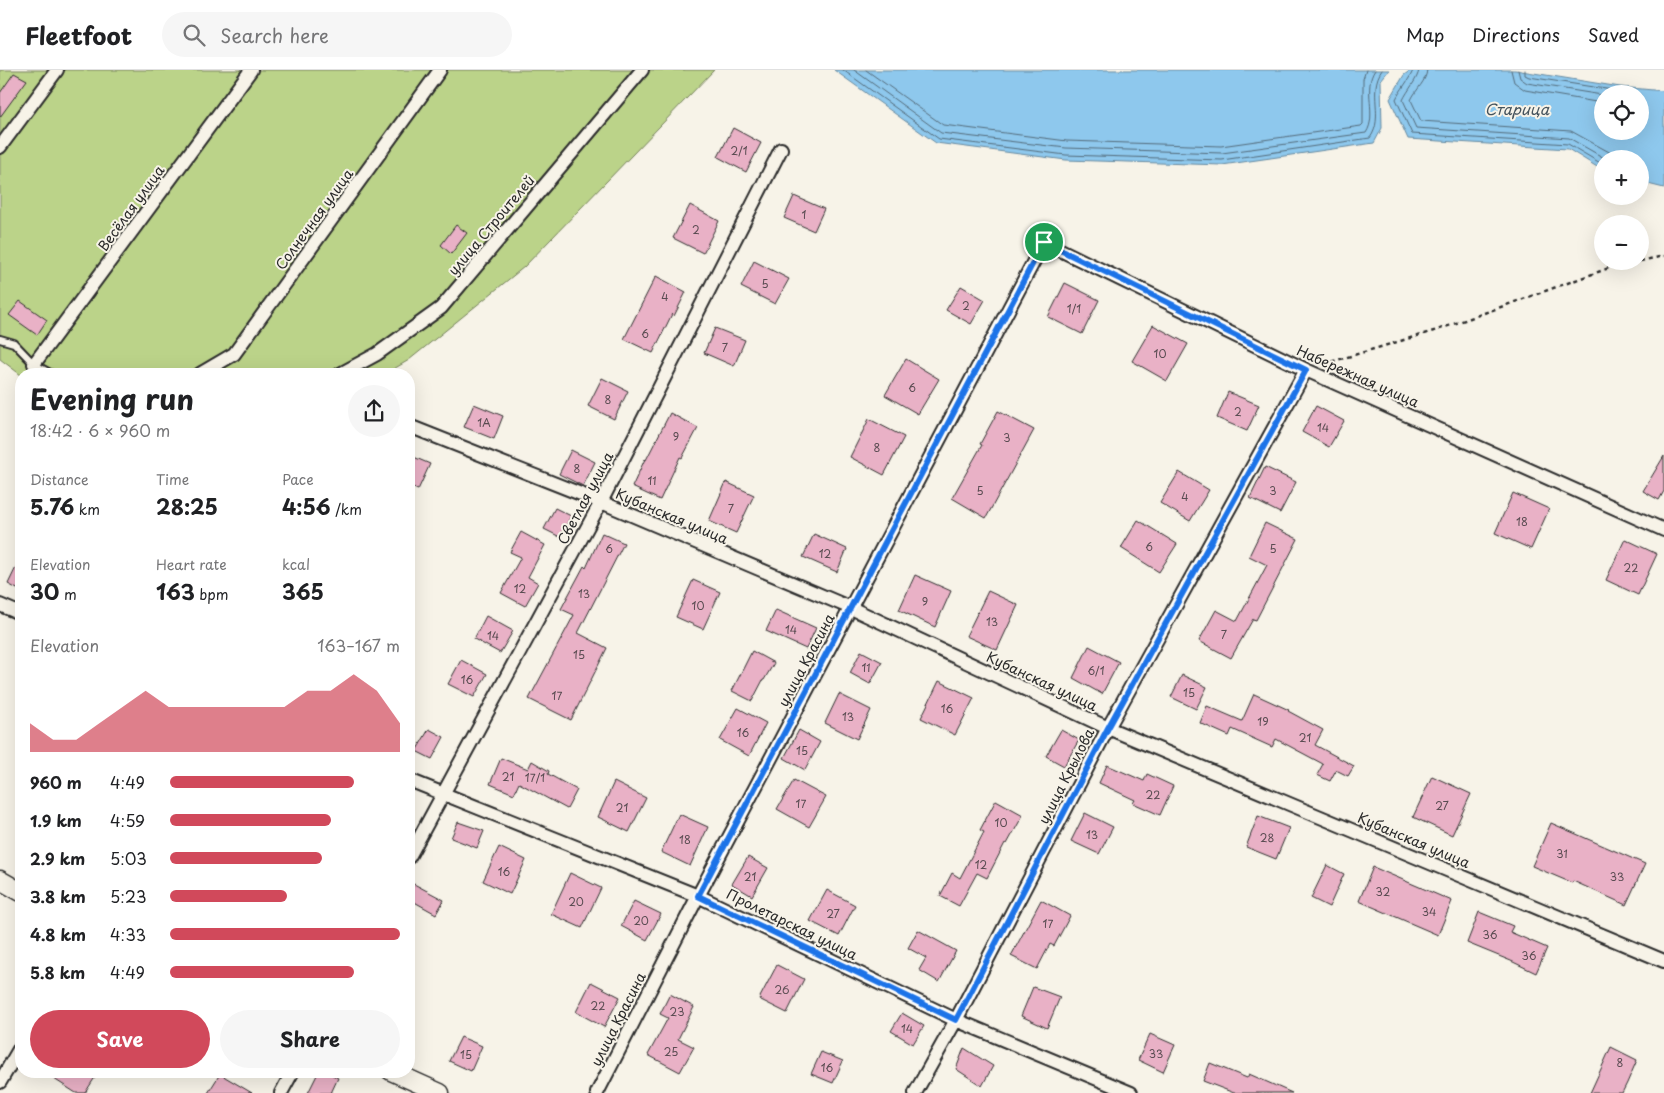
<!DOCTYPE html>
<html lang="en">
<head>
<meta charset="utf-8">
<style>
  :root { --surface:#fff; --page:#f6f6f6; --text:#202124; --muted:#757577; --line:#e0e0e0; --accent:#d1495b }
  body { margin:0; font-family:"Playpen Sans",sans-serif; background:var(--page); color:var(--text); height:100vh; display:flex; flex-direction:column; font-size:19px; white-space:nowrap }
  * { box-sizing:border-box; margin:0 }
  p { font-size:16px; color:var(--muted) }
  .icon { flex:none; width:28px; height:28px; fill:none; stroke:currentColor; stroke-width:2; stroke-linecap:round; stroke-linejoin:round }
  .map { position:relative; flex:1; overflow:hidden }
  .sheet { position:absolute; left:15px; top:298px; width:400px; height:710px; display:flex; flex-direction:column; background:var(--surface); border-radius:20px; box-shadow:0 5px 20px #0002 }
  .sheet>* { flex:none }
  .tools { position:absolute; left:1594px; top:15px; display:grid; gap:10px }
  .tools a { display:grid; place-items:center; width:55px; height:55px; border-radius:50%; background:var(--surface); box-shadow:0 5px 20px #0002; font-size:25px }
  .pin { position:absolute; display:grid; place-items:center; width:42px; height:42px; color:#fff; margin:-21px; border:2px solid #fff; border-radius:50%; box-shadow:0 1px 5px #0007 }
  .round { display:grid; place-items:center; flex:none; width:52px; height:52px; border-radius:26px; background:var(--page) }
  .head { display:flex; align-items:center; justify-content:space-between; height:85px; padding:0 15px }
  h1 { font-size:28px; font-weight:700; line-height:38px }
  .stats { display:grid; grid-template-columns:repeat(3,1fr); gap:8px; height:85px; padding:5px 15px }
  .stats div { display:grid; align-content:center }
  .stats b { font-size:21px; font-weight:700 }
  .stats small { font-size:14px; font-weight:400 }
  .stats p { font-size:14px }
  .chart { height:140px; padding:10px 15px }
  .chart p { display:flex; justify-content:space-between }
  .chart svg { width:100%; height:90px; margin-top:5px; fill:var(--accent); opacity:.7 }
  .cta { display:flex; gap:10px; margin-top:auto; padding:10px 15px }
  .cta a { flex:1; height:58px; border-radius:30px; background:var(--accent); color:#fff; font-size:20px; font-weight:700; line-height:58px; text-align:center }
  .cta a+a { background:var(--page); color:var(--text) }
  ul { padding:0 15px; list-style:none; font-size:16px }
  li { display:grid; grid-template-columns:80px 60px 1fr; align-items:center; height:38px }
  li i { height:12px; border-radius:6px; background:var(--accent) }
  header { display:flex; align-items:center; gap:30px; box-sizing:border-box; height:70px; padding:0 25px; background:var(--surface); border-bottom:1px solid var(--line) }
  header strong { font-size:24px }
  nav { display:flex; gap:28px; margin-inline-start:auto; font-size:18px }
  .search { width:350px; height:45px; background:var(--page); display:flex; align-items:center; gap:12px; box-sizing:border-box; padding:0 18px; border-radius:28px; color:var(--muted); font-size:19px }
  .map>svg:first-child { display:block }
  .green { fill:#bbd389; stroke:#737f5a }
  .water { fill:#8ec8ed; stroke:#66899f; fill-rule:evenodd }
  .lines { fill:none; stroke-linecap:round; stroke-linejoin:round }
  .shore { stroke:#536a79; stroke-width:1 }
  .building { fill:#e9b1c6; stroke:#2b2b2b }
  .lane-casing { stroke:#2b2b2b; stroke-width:10 }
  .street-casing { stroke:#2b2b2b; stroke-width:16 }
  .secondary-casing { stroke:#2b2b2b; stroke-width:21 }
  .path { stroke:#2b2b2b; stroke-width:2.5; stroke-dasharray:4 4; stroke-linecap:butt }
  .lane { stroke:#f7f3e8; stroke-width:6 }
  .street { stroke:#f7f3e8; stroke-width:12 }
  .secondary { stroke:#f7f3e8; stroke-width:18 }
  .route-casing { stroke:#fff; stroke-width:10 }
  .route { stroke:#1a73e8; stroke-width:6 }
  .labels { text-anchor:middle; dominant-baseline:central; stroke-width:4; stroke-linejoin:round; paint-order:stroke }
  .number-label { font-size:11px; fill:#5a4c52 }
  .street-label { font-size:14px; fill:#2b2b2b; stroke:#f7f3e8 }
  .water-label { font-size:15px; font-style:italic; fill:#44525c; stroke:#f7f3e8 }
</style>
</head>
<body>
<header>
<strong>Fleetfoot</strong>
<div class="search"><svg class="icon" aria-label="search" viewBox="0 0 24 24"><circle cx="10" cy="10" r="6"/><path d="M15 15l6 6"/></svg>Search here</div>
<nav><a>Map</a><a>Directions</a><a>Saved</a></nav>
</header>
<div class="map">
<svg width="1664" height="1023" viewBox="0 0 1664 1023">
  <rect width="100%" height="100%" fill="#f7f3e8"/>
  <filter id="ink" filterUnits="userSpaceOnUse"><feTurbulence type="fractalNoise" baseFrequency=".02" numOctaves="2"/><feDisplacementMap in="SourceGraphic" scale="10" xChannelSelector="R" yChannelSelector="G"/><feConvolveMatrix kernelMatrix="1 2 1 2 8 2 1 2 1" color-interpolation-filters="sRGB"/></filter>
  <g filter="url(#ink)">
    <path class="green" d="M0,0H714L524,197L409,290L385,304L21,305L0,289Z"/>
    <path class="water" d="M834,0H1389L1381,10L1382,58L1374,73L1222,95L1066,90L936,73Z
      M1411,0H1515L1620,17L1664,21V118L1640,112V89H1602V100L1568,79L1408,69L1390,29L1404,5ZM1602,24H1640V61H1602Z"/>
    <g class="lines">
      <path class="shore" d="M843,0L939,69L1066,85L1222,90L1370,68C1385,47 1367,21 1382,0
        M854,0L941,63L1066,78L1222,83L1366,63C1378,45 1362,18 1375,0
        M866,0L943,55L1067,71L1221,76L1361,56L1363,54V9L1366,0
        M1413,0C1412,6 1399,22 1396,29L1412,64L1568,74L1602,94
        M1419,0C1418,9 1407,21 1403,30L1416,58L1569,68L1606,89
        M1427,0C1426,12 1416,19 1411,30L1421,51L1571,61L1611,83L1617,89
        M1511,0L1514,12L1525,20L1602,33
        M1518,0L1520,8L1527,13L1602,25
        M1525,0V5L1529,7L1638,24"/>
    </g>
    <path class="building" d="M14,3L27,10L0,47V23Z
      M733,58L761,73L746,102L718,87Z
      M794,126L824,139L814,161L784,148Z
      M690,135L719,151L703,183L673,168Z
      M456,155L467,163L451,184L441,175Z
      M754,191L789,209L775,234L741,217Z
      M656,206L686,222L674,246L672,244L653,283L624,269Z
      M1065,213L1099,230L1082,264L1048,247Z
      M961,216L985,230L971,254L946,240Z
      M20,231L47,250L37,265L9,245Z
      M1153,255L1188,274L1167,311L1132,291Z
      M715,258L745,270L734,296L704,283Z
      M906,289L939,309L918,344L885,325Z
      M602,308L628,321L614,349L588,336Z
      M1228,322L1259,335L1247,361L1217,348Z
      M474,334L503,346L494,369L464,357Z
      M1316,336L1344,351L1329,377L1302,362Z
      M998,341L1034,360L986,448L952,428L982,375L980,374Z
      M670,343L698,358L682,388L680,387L660,430L632,417L645,389L646,390Z
      M869,349L904,367L884,405L850,387Z
      M571,380L595,392L583,416L559,404Z
      M409,385L430,394L418,420L409,416Z
      M1664,386V421L1659,430L1643,421Z
      M1265,397L1296,412L1280,443L1250,428Z
      M1179,402L1209,420L1190,451L1160,433Z
      M726,412L754,425L736,463L709,451Z
      M1513,423L1549,439L1531,479L1495,463Z
      M555,438L571,446L560,467L544,459Z
      M1138,450L1177,474L1159,502L1121,478Z
      M1265,453L1298,469L1256,550L1253,549L1231,588L1199,571L1216,540L1237,551L1267,495L1249,486Z
      M521,462L545,475L528,507L538,513L525,536L501,523L521,487L510,482Z
      M602,463L624,473L578,563L607,578L571,650L529,629L574,545L561,539L584,496L586,498Z
      M814,464L847,479L837,502L803,487Z
      M1625,469L1657,484L1638,525L1606,510Z
      M21,487V521L8,514Z
      M915,505L951,521L935,557L899,540Z
      M693,510L720,522L703,559L676,547Z
      M988,521L1018,535L997,580L966,566Z
      M776,540L816,558L806,579L766,561Z
      M486,546L513,561L500,583L474,569Z
      M1089,576L1119,592L1102,624L1073,608Z
      M752,581L774,593L764,610H763L752,631L732,621Z
      M861,581L882,592L870,614L850,603Z
      M461,590L487,604L474,627L448,614Z
      M1182,605L1207,617L1196,639L1171,627Z
      M939,611L974,628L955,665L921,648Z
      M839,624L871,640L857,669L825,653Z
      M1254,624L1289,640L1288,641L1323,660L1315,675L1354,696L1348,706L1336,700L1330,711L1317,705L1323,694L1276,669L1272,677L1232,659L1229,666L1200,653L1207,636L1242,651Z
      M738,638L766,653L749,686L720,670Z
      M429,659L444,667L432,689L416,681Z
      M799,660L820,672L805,700L784,688Z
      M1061,660L1079,670L1064,696L1046,686Z
      M501,688L528,699L532,691L549,701L548,704L577,720L567,739L519,713L514,724L490,714Z
      M1107,695L1144,711L1147,704L1173,716L1160,745L1133,733L1135,730L1099,713Z
      M1432,706L1471,724L1452,765L1413,747Z
      M794,710L826,727L809,757L777,739Z
      M614,712L646,728L629,762L598,747Z
      M996,730L1023,745L1007,774L1005,773L987,808L977,803L959,836L940,826L952,803L960,808L984,762L980,760Z
      M1085,743L1113,757L1099,784L1071,771Z
      M679,744L708,757L690,796L661,782Z
      M1258,746L1289,758L1276,789L1246,777Z
      M458,752L484,761L477,778L451,768Z
      M1551,753L1645,794L1626,835L1573,811L1572,813L1532,796Z
      M499,777L526,790L510,824L483,811Z
      M748,787L768,798L752,826L732,814Z
      M1327,795L1344,804L1329,837L1311,828Z
      M1373,797L1452,831L1438,865L1359,831Z
      M570,803L601,818L582,858L551,844Z
      M414,814L444,830L436,844L409,829V824Z
      M827,820L855,835L839,866L810,851Z
      M1041,830L1070,846L1054,876L1050,874L1037,899L1011,886Z
      M634,831L661,844L647,870L621,856Z
      M1479,842L1513,856L1510,862L1547,878L1536,903L1511,891L1467,873Z
      M918,860L956,881L939,912L919,900L926,888L908,878Z
      M777,895L804,909L787,943L759,929Z
      M591,912L620,927L604,957L576,942Z
      M1033,917L1060,927L1047,958L1021,946Z
      M670,924L694,937L678,969L694,977L680,1002L648,985L668,948L660,944Z
      M902,943L924,956L913,974L891,961Z
      M1150,964L1175,975L1163,1002L1138,990Z
      M461,967L482,976L471,1001L449,991Z
      M1611,977L1637,990L1627,1013L1622,1023H1590Z
      M964,978L993,996L982,1016L956,999Z
      M821,982L843,991L833,1013L811,1004Z
      M1210,993L1247,1008L1249,1004L1292,1023H1234L1203,1011Z
      M59,1001H99L85,1023H76L54,1009Z
      M319,1001H325L338,1008L331,1023H308Z
      M220,1004L252,1023H208Z"/>
    <g class="lines">
      <g class="lane-casing">
        <path id="lane" d="M0,269L14,273L34,294L52,304"/>
      </g>
      <g class="street-casing">
        <path id="street" d="M0,77L57,0
          M34,294L251,0
          M200,304L234,284L440,0
          M340,304L377,284L441,238L642,0
          M409,356L601,432L851,538L1108,658L1664,891
          M0,535L21,544
          M409,710L698,826L956,950L1131,1023
          M409,787L601,432L781,79
          M0,1012L21,976
          M281,1023L293,1001
          M597,1023L698,826L1044,172L1306,300L1664,460
          M915,1023L956,950L1108,658L1306,300"/>
      </g>
      <g class="secondary-casing">
        <path id="secondary" d="M0,810L21,822
          M391,1001L440,1023"/>
      </g>
      <path class="path" d="M1640,191L1664,186
        M1324,294L1437,260L1609,198L1640,191"/>
      <use href="#lane" class="lane"/>
      <use href="#street" class="street"/>
      <use href="#secondary" class="secondary"/>
    </g>
  </g>
  <g class="lines" filter="url(#ink)">
    <g class="route-casing">
      <path id="route" d="M1044,172L1306,300L1108,658L956,950L698,826Z"/>
    </g>
    <use href="#route" class="route"/>
  </g>
  <g class="labels">
    <g class="number-label">
      <text x="739" y="80">2/1</text>
      <text x="804" y="144">1</text>
      <text x="696" y="159">2</text>
      <text x="765" y="213">5</text>
      <text x="665" y="226">4</text>
      <text x="966" y="235">2</text>
      <text x="1074" y="238">1/1</text>
      <text x="645" y="263">6</text>
      <text x="725" y="277">7</text>
      <text x="1160" y="283">10</text>
      <text x="912" y="317">6</text>
      <text x="608" y="329">8</text>
      <text x="1238" y="341">2</text>
      <text x="484" y="352">1А</text>
      <text x="1323" y="357">14</text>
      <text x="676" y="366">9</text>
      <text x="1007" y="367">3</text>
      <text x="877" y="377">8</text>
      <text x="577" y="398">8</text>
      <text x="652" y="410">11</text>
      <text x="980" y="420">5</text>
      <text x="1273" y="420">3</text>
      <text x="1185" y="426">4</text>
      <text x="731" y="438">7</text>
      <text x="1522" y="451">18</text>
      <text x="1149" y="476">6</text>
      <text x="609" y="478">6</text>
      <text x="1273" y="478">5</text>
      <text x="825" y="483">12</text>
      <text x="1631" y="497">22</text>
      <text x="520" y="518">12</text>
      <text x="584" y="523">13</text>
      <text x="925" y="531">9</text>
      <text x="698" y="535">10</text>
      <text x="992" y="551">13</text>
      <text x="791" y="559">14</text>
      <text x="1224" y="564">7</text>
      <text x="493" y="565">14</text>
      <text x="579" y="584">15</text>
      <text x="866" y="597">11</text>
      <text x="1096" y="600">6/1</text>
      <text x="467" y="609">16</text>
      <text x="1189" y="622">15</text>
      <text x="557" y="625">17</text>
      <text x="947" y="638">16</text>
      <text x="848" y="646">13</text>
      <text x="1263" y="651">19</text>
      <text x="743" y="662">16</text>
      <text x="1305" y="667">21</text>
      <text x="802" y="680">15</text>
      <text x="508" y="706">21</text>
      <text x="535" y="707">17/1</text>
      <text x="1153" y="724">22</text>
      <text x="801" y="733">17</text>
      <text x="1442" y="735">27</text>
      <text x="622" y="737">21</text>
      <text x="1001" y="752">10</text>
      <text x="1092" y="764">13</text>
      <text x="1267" y="767">28</text>
      <text x="685" y="769">18</text>
      <text x="1562" y="783">31</text>
      <text x="981" y="794">12</text>
      <text x="504" y="801">16</text>
      <text x="750" y="806">21</text>
      <text x="1617" y="806">33</text>
      <text x="1383" y="821">32</text>
      <text x="576" y="831">20</text>
      <text x="1429" y="841">34</text>
      <text x="833" y="843">27</text>
      <text x="641" y="850">20</text>
      <text x="1048" y="853">17</text>
      <text x="1490" y="864">36</text>
      <text x="1529" y="885">36</text>
      <text x="782" y="919">26</text>
      <text x="598" y="935">22</text>
      <text x="677" y="941">23</text>
      <text x="907" y="958">14</text>
      <text x="671" y="981">25</text>
      <text x="1156" y="983">33</text>
      <text x="466" y="984">15</text>
      <text x="1620" y="992">8</text>
      <text x="827" y="997">16</text>
    </g>
    <g class="street-label">
      <text transform="translate(131 138) rotate(-54)">Весёлая улица</text>
      <text transform="translate(314 149) rotate(-54)">Солнечная улица</text>
      <text transform="translate(491 155) rotate(-50)">улица Строителей</text>
      <text transform="translate(1358 306) rotate(24)">Набережная улица</text>
      <text transform="translate(585 428) rotate(-62)">Светлая улица</text>
      <text transform="translate(672 446) rotate(23)">Кубанская улица</text>
      <text transform="translate(806 590) rotate(-62)">улица Красина</text>
      <text transform="translate(1042 611) rotate(25)">Кубанская улица</text>
      <text transform="translate(1066 706) rotate(-63)">улица Крылова</text>
      <text transform="translate(1414 770) rotate(23)">Кубанская улица</text>
      <text transform="translate(792 854) rotate(26)">Пролетарская улица</text>
      <text transform="translate(618 949) rotate(-63)">улица Красина</text>
    </g>
    <g class="water-label">
      <text x="1517" y="38">Старица</text>
    </g>
  </g>
</svg>
<div class="tools">
<a><svg class="icon" aria-label="locate" viewBox="0 0 24 24"><circle cx="12" cy="12" r="6"/><path d="M12 2v4M12 18v4M2 12h4M18 12h4"/></svg></a>
<a>+</a>
<a>−</a>
</div>
<div class="pin" style="left:1044px;top:172px;background:#1e9e55"><svg class="icon" aria-label="arrive" viewBox="0 0 24 24"><path d="M6 21V4h12l-3 4 3 4H6"/></svg></div>
<section class="sheet">
<div class="head"><div><h1>Evening run</h1><p>18:42 · 6 × 960 m</p></div><a class="round"><svg class="icon" aria-label="share" viewBox="0 0 24 24"><path d="M12 15V3M7 8l5-5 5 5M5 13v7h14v-7"/></svg></a></div>
<div class="stats">
<div><p>Distance</p><b>5.76<small> km</small></b></div>
<div><p>Time</p><b>28:25</b></div>
<div><p>Pace</p><b>4:56<small> /km</small></b></div>
</div>
<div class="stats">
<div><p>Elevation</p><b>30<small> m</small></b></div>
<div><p>Heart rate</p><b>163<small> bpm</small></b></div>
<div><p>kcal</p><b>365</b></div>
</div>
<div class="chart"><p><span>Elevation</span>163–167 m</p>
<svg viewBox="0 0 160 44" preserveAspectRatio="none"><path d="M0 44V30L10 38L20 38L30 30L40 22L50 14L60 22L70 22L80 22L90 22L100 22L110 22L120 14L130 14L140 6L150 14L160 30V44z"/></svg>
</div>
<ul>
<li><b>960 m</b>4:49<i style="width:80%"></i></li>
<li><b>1.9 km</b>4:59<i style="width:70%"></i></li>
<li><b>2.9 km</b>5:03<i style="width:66%"></i></li>
<li><b>3.8 km</b>5:23<i style="width:51%"></i></li>
<li><b>4.8 km</b>4:33<i style="width:100%"></i></li>
<li><b>5.8 km</b>4:49<i style="width:80%"></i></li>
</ul>
<div class="cta"><a>Save</a><a>Share</a></div>
</section>
</div>
</body>
</html>
